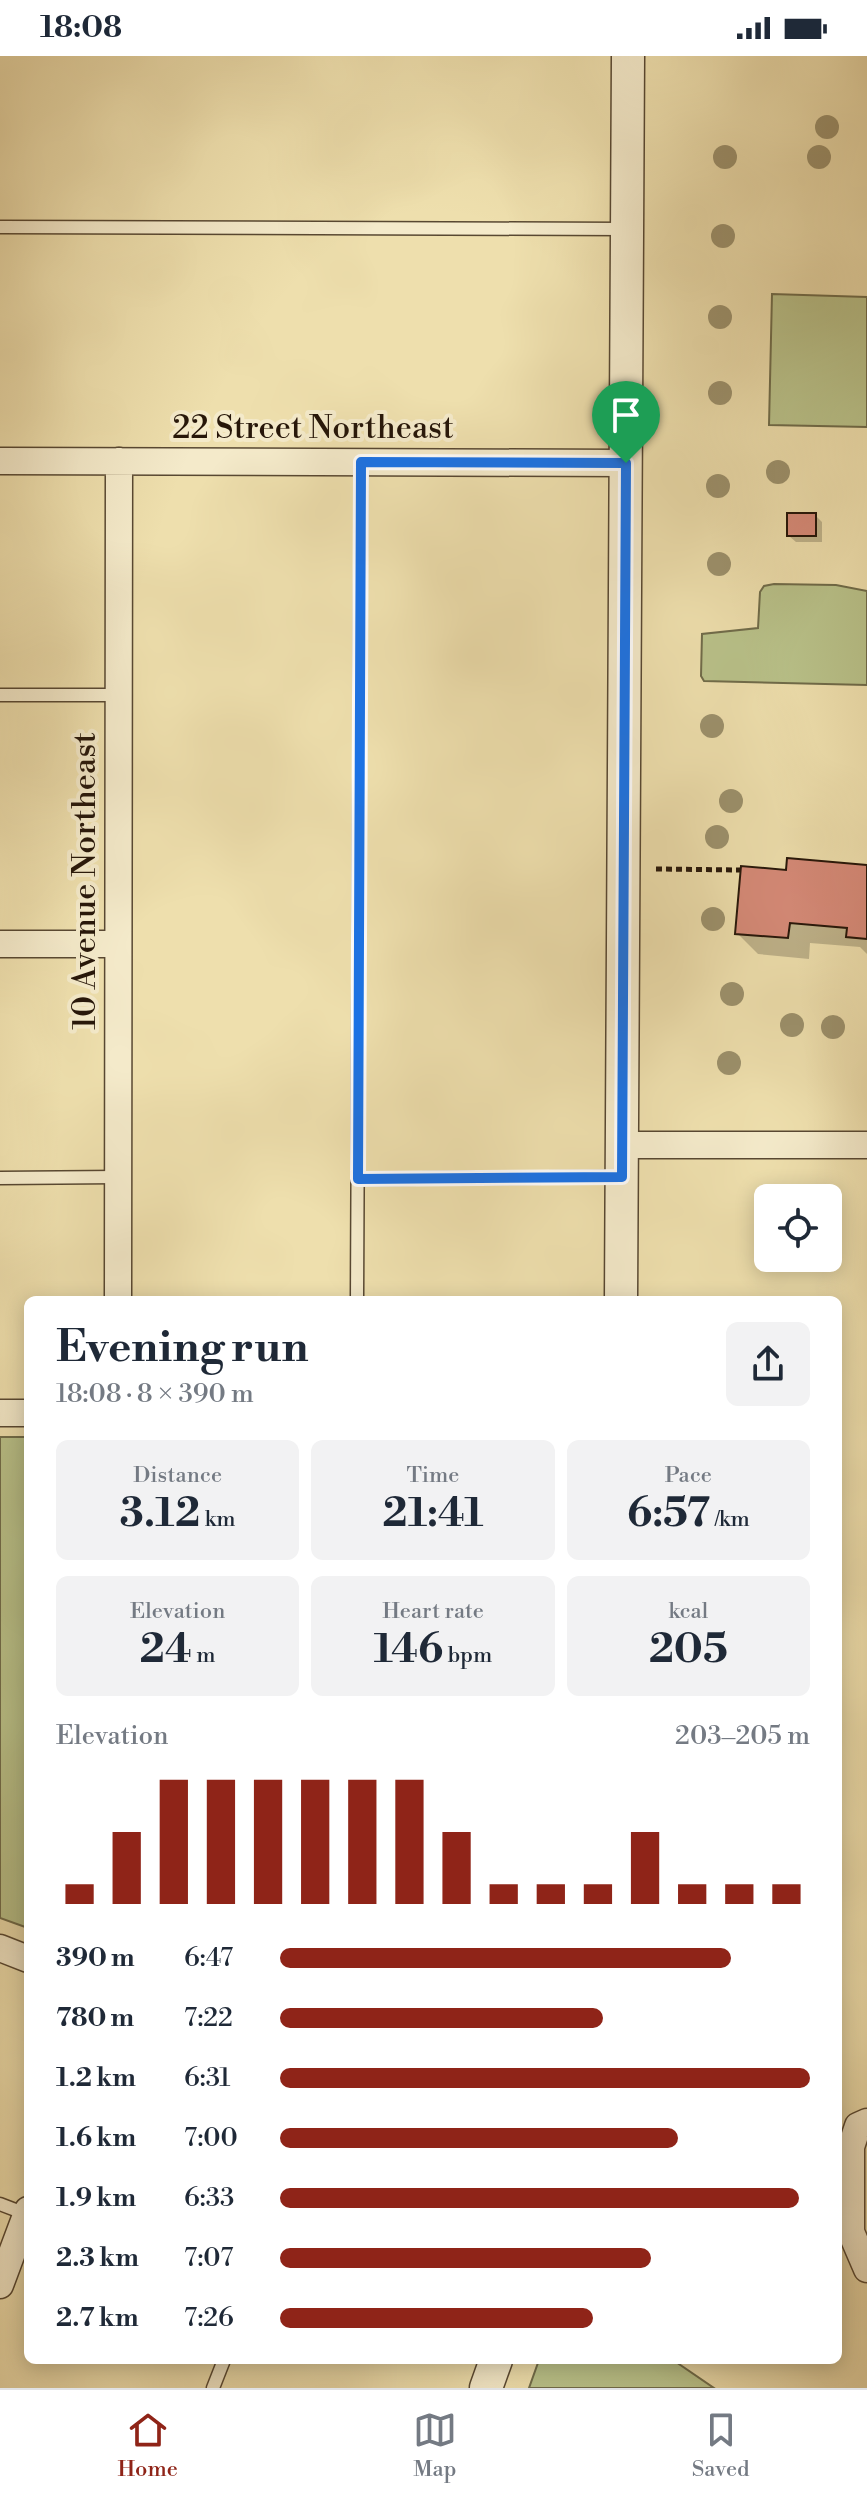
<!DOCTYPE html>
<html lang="en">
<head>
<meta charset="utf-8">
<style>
  :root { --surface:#fff; --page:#f2f2f3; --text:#1f2937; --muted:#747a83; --line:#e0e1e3; --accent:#8f2418 }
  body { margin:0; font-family:"Libre Bodoni",serif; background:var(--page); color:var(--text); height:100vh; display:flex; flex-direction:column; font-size:30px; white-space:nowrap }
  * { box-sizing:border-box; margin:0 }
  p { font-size:26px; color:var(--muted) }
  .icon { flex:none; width:44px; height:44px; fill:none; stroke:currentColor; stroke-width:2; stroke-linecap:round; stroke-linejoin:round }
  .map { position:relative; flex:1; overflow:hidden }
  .side { position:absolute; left:24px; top:1240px; width:818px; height:1068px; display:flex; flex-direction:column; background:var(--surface); border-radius:12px; box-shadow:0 4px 20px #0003 }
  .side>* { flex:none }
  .controls { position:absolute; left:754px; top:1128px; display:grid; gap:16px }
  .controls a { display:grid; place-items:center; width:88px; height:88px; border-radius:12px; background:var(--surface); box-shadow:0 4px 20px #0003; font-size:40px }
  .pin { position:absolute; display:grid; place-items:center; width:68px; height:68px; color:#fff; margin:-82px -34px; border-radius:50% 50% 50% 0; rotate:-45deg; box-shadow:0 0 8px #0007 }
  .pin .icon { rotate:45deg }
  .round { display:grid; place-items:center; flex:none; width:84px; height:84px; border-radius:12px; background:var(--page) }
  .headline { display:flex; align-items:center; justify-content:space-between; height:136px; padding:0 32px }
  h1 { font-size:44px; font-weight:700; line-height:60px }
  .metrics { display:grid; grid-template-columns:repeat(3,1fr); gap:12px; height:136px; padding:8px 32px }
  .metrics div { display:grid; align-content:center; border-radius:12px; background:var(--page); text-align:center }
  .metrics b { font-size:40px; font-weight:700 }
  .metrics small { font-size:22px; font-weight:400 }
  .metrics p { font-size:22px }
  .chart { height:224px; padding:16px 32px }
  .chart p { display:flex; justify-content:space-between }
  .chart svg { width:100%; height:144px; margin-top:8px; stroke:var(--accent); stroke-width:6 }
  ul { padding:0 32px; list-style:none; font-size:26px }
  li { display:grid; grid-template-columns:128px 96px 1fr; align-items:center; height:60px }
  li i { height:20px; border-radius:10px; background:var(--accent) }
  .status { display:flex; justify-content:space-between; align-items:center; height:56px; padding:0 40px; background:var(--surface); direction:ltr }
  .status svg { height:22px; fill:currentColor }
  .menu { display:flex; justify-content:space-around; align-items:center; height:112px; border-top:2px solid var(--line); background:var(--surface); font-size:22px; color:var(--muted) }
  .menu a { display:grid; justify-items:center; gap:4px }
  .menu .on { color:var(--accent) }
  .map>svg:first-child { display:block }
  .green { fill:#b9c28a; stroke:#706c4a; stroke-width:2 }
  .shadow { fill:#0003 }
  .building { fill:#d68a78; stroke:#261609; stroke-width:2 }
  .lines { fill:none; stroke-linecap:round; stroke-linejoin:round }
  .service-casing { stroke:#584832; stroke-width:15 }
  .minor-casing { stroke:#584832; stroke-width:29 }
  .tertiary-casing { stroke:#584832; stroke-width:35 }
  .path { stroke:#261609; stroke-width:5; stroke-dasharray:6 4; stroke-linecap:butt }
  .service { stroke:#f4eaca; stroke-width:12 }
  .minor { stroke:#f4eaca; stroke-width:26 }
  .tertiary { stroke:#f4eaca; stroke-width:32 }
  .tree { fill:#9c916c }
  .route-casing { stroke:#fff; stroke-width:16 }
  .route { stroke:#1a73e8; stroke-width:10 }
  .labels { text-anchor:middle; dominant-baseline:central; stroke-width:8; stroke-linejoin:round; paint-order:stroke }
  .street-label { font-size:32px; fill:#261609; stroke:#f4eaca }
</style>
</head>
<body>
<div class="status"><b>18:08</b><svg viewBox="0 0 49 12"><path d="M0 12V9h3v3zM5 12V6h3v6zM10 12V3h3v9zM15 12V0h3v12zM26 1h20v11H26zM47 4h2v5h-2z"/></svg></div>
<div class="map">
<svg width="867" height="2332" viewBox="0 0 867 2332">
  <rect width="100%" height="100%" fill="#eedfad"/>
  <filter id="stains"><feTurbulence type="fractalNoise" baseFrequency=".0025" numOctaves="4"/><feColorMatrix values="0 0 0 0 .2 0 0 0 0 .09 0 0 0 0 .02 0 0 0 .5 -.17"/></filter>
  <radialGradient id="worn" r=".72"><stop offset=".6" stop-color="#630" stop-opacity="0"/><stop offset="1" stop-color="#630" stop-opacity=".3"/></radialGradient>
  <path class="green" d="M772,238L867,241V371L769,369Z
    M774,528L836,529L867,535V629L704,625L701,620L702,578L758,572L760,536L764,530Z
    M0,1381H28V1872L0,1862Z
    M539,2304H673L714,2332H529Z"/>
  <path class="shadow" d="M815,459L822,466V486H796L789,480Z
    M867,811V898L860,891L810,887L809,903L758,898L737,877L788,816Z"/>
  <path class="building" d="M787,457H816V480H787Z
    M787,802L867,809V883L846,881L847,872L790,867L788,882L735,878L741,810L786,814Z"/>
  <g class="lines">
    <g class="service-casing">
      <path id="service" d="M0,171L626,173
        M0,639H119
        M0,1122L118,1121
        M358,1123L619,1121
        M357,1244L361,406
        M0,2148L26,2158
        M213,2332L224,2304"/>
    </g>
    <g class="minor-casing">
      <path id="minor" d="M0,405L626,407
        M0,888H118
        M622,1089H867
        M118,1244L119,405
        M0,1357H28
        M0,1892L28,1903
        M867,2066L858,2070L851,2091V2176L867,2213
        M0,2229L28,2154"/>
    </g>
    <g class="tertiary-casing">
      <path id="tertiary" d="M621,1244L628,0
        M486,2332L496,2304"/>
    </g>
    <path class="path" d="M656,813L740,814"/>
    <use href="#service" class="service"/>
    <use href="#minor" class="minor"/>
    <use href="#tertiary" class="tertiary"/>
  </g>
  <g class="tree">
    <circle cx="827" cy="71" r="12"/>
    <circle cx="725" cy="101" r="12"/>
    <circle cx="819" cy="101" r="12"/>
    <circle cx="723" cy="180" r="12"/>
    <circle cx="720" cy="261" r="12"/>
    <circle cx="720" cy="337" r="12"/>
    <circle cx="778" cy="416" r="12"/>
    <circle cx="718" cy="430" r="12"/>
    <circle cx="719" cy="508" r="12"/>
    <circle cx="712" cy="670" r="12"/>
    <circle cx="731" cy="745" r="12"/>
    <circle cx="717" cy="781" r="12"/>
    <circle cx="713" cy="863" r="12"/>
    <circle cx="732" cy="938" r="12"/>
    <circle cx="792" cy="969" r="12"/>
    <circle cx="833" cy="971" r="12"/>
    <circle cx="729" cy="1007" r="12"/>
  </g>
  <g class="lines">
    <g class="route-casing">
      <path id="route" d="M361,406L626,407L622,1121L358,1123Z"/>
    </g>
    <use href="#route" class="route"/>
  </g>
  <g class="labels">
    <g class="street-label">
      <text x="313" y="372">22 Street Northeast</text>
      <text transform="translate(85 825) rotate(-90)">10 Avenue Northeast</text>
    </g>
  </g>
  <rect width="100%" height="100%" filter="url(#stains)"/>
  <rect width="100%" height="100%" fill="url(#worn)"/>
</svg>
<div class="controls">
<a><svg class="icon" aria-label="locate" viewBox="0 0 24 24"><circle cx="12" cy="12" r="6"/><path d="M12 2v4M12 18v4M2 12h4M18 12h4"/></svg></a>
</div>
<div class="pin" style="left:626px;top:407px;background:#1e9e55"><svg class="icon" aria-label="arrive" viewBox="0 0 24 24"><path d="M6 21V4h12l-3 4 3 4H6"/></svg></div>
<section class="side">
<div class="headline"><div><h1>Evening run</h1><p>18:08 · 8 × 390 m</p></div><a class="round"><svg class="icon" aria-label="share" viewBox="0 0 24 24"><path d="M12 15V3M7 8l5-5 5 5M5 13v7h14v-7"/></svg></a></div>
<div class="metrics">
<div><p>Distance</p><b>3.12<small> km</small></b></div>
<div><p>Time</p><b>21:41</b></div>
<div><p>Pace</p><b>6:57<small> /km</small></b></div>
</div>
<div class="metrics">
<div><p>Elevation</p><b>24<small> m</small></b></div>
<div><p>Heart rate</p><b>146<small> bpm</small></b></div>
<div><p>kcal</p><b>205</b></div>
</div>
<div class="chart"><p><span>Elevation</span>203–205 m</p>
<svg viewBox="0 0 160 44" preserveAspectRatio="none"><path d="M5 44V38M15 44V22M25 44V6M35 44V6M45 44V6M55 44V6M65 44V6M75 44V6M85 44V22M95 44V38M105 44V38M115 44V38M125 44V22M135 44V38M145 44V38M155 44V38"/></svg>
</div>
<ul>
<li><b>390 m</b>6:47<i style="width:85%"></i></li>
<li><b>780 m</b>7:22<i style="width:61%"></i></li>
<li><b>1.2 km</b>6:31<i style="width:100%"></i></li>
<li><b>1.6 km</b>7:00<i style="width:75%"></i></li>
<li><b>1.9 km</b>6:33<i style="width:98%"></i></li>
<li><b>2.3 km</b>7:07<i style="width:70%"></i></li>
<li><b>2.7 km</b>7:26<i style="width:59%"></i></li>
</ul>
</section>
</div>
<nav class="menu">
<a class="on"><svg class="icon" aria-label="home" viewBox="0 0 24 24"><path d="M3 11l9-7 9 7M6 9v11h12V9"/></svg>Home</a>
<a><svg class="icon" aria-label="map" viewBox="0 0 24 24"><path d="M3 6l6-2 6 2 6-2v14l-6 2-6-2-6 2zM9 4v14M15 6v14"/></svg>Map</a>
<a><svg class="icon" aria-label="saved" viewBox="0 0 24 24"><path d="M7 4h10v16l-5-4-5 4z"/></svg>Saved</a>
</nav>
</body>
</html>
